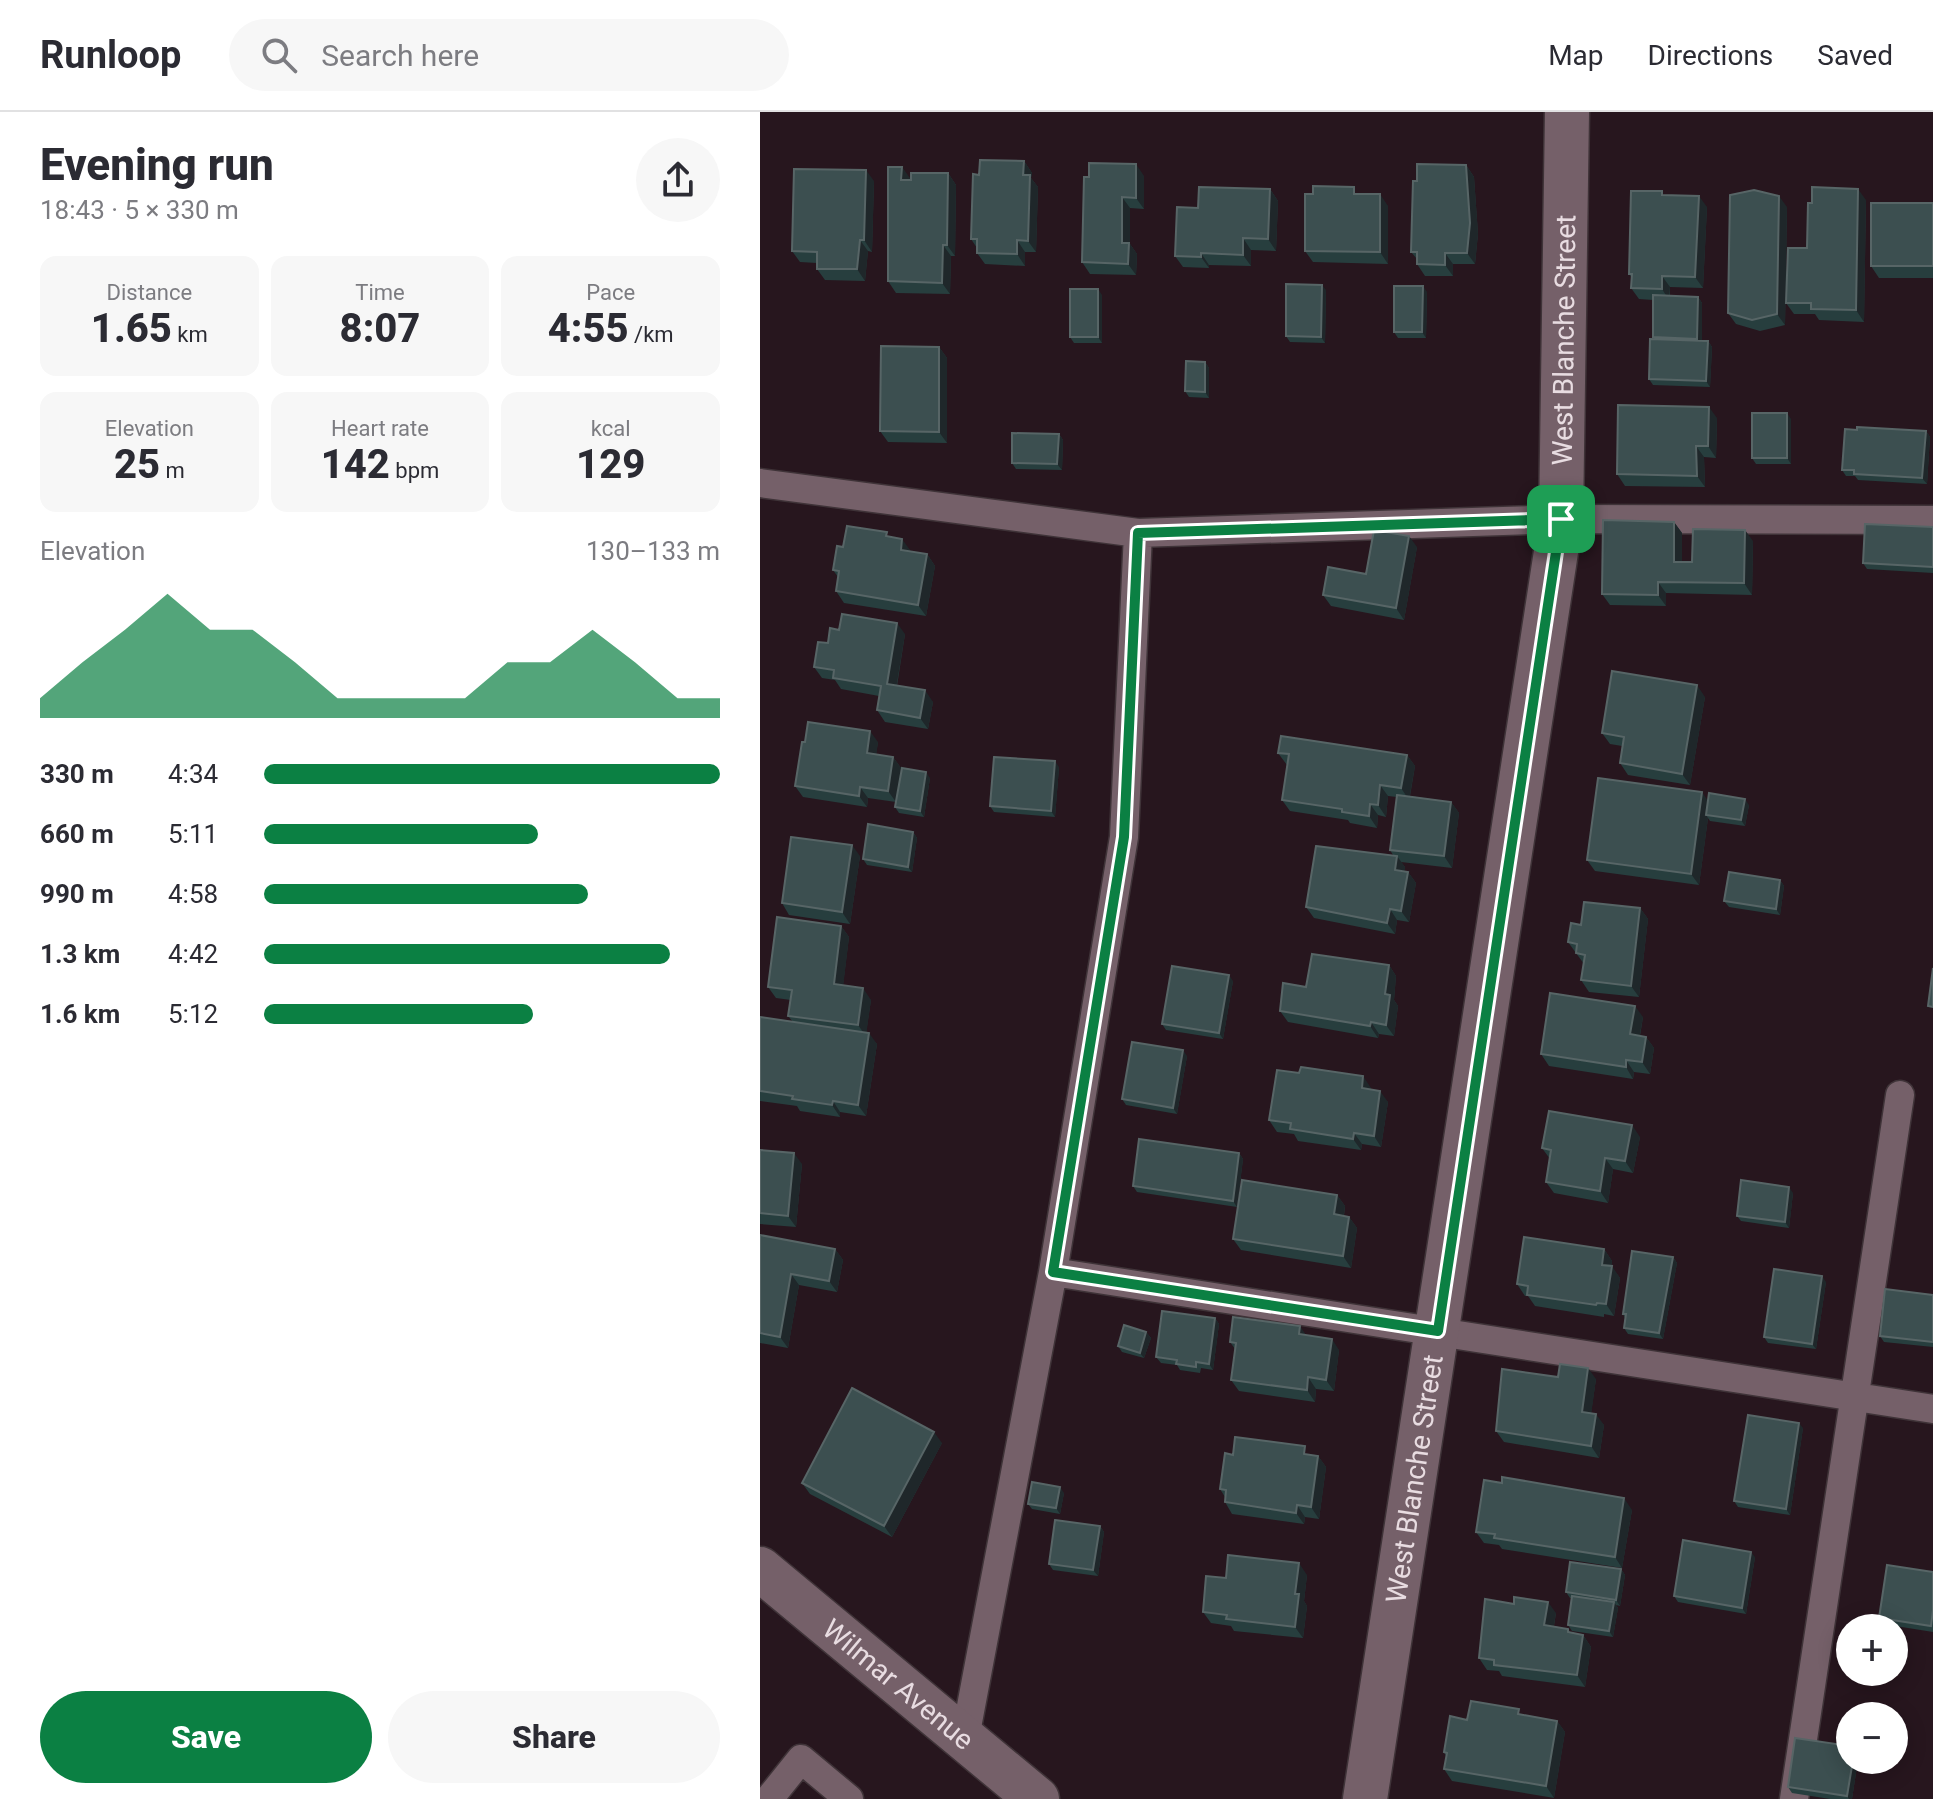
<!DOCTYPE html>
<html lang="en">
<head>
<meta charset="utf-8">
<style>
  :root { --surface:#fff; --page:#f7f7f7; --text:#2b2b33; --muted:#7c7c81; --line:#e1e1e2; --accent:#0b8043 }
  body { margin:0; font-family:Roboto,sans-serif; background:var(--page); color:var(--text); height:100vh; display:flex; flex-direction:column; font-size:30px; white-space:nowrap }
  * { box-sizing:border-box; margin:0 }
  p { font-size:26px; color:var(--muted) }
  .icon { flex:none; width:44px; height:44px; fill:none; stroke:currentColor; stroke-width:2; stroke-linecap:round; stroke-linejoin:round }
  .map { position:relative; flex:1; overflow:hidden }
  .sheet { display:flex; flex-direction:column; background:var(--surface); width:760px }
  .sheet>* { flex:none }
  .controls { position:absolute; left:1076px; top:1502px; display:grid; gap:16px }
  .controls a { display:grid; place-items:center; width:72px; height:72px; border-radius:50%; background:var(--surface); box-shadow:0 4px 20px #0003; font-size:40px }
  .pin { position:absolute; display:grid; place-items:center; width:68px; height:68px; color:#fff; margin:-34px; border-radius:16px; box-shadow:0 4px 12px #0006 }
  .round { display:grid; place-items:center; flex:none; width:84px; height:84px; border-radius:42px; background:var(--page) }
  .summary { display:flex; align-items:center; justify-content:space-between; height:136px; padding:0 40px }
  h1 { font-size:44px; font-weight:800; line-height:60px }
  .figures { display:grid; grid-template-columns:repeat(3,1fr); gap:12px; height:136px; padding:8px 40px }
  .figures div { display:grid; align-content:center; border-radius:16px; background:var(--page); text-align:center }
  .figures b { font-size:40px; font-weight:800 }
  .figures small { font-size:22px; font-weight:400 }
  .figures p { font-size:22px }
  .chart { height:224px; padding:16px 40px }
  .chart p { display:flex; justify-content:space-between }
  .chart svg { width:100%; height:144px; margin-top:8px; fill:var(--accent); opacity:.7 }
  .action { display:flex; gap:16px; margin-top:auto; padding:16px 40px }
  .action a { flex:1; height:92px; border-radius:48px; background:var(--accent); color:#fff; font-size:32px; font-weight:800; line-height:92px; text-align:center }
  .action a+a { background:var(--page); color:var(--text) }
  ul { padding:0 40px; list-style:none; font-size:26px }
  li { display:grid; grid-template-columns:128px 96px 1fr; align-items:center; height:60px }
  li i { height:20px; border-radius:10px; background:var(--accent) }
  header { display:flex; align-items:center; gap:48px; box-sizing:border-box; height:112px; padding:0 40px; background:var(--surface); border-bottom:2px solid var(--line) }
  header strong { font-size:38px }
  nav { display:flex; gap:44px; margin-inline-start:auto; font-size:28px }
  .search { width:560px; height:72px; background:var(--page); display:flex; align-items:center; gap:20px; box-sizing:border-box; padding:0 28px; border-radius:44px; color:var(--muted); font-size:30px }
  main { display:flex; flex:1; min-height:0 }
  .map>svg:first-child { display:block }
  .lines { fill:none; stroke-linecap:round; stroke-linejoin:round }
  .service-casing { stroke:#3f3338; stroke-width:31 }
  .minor-casing { stroke:#3f3338; stroke-width:47 }
  .service { stroke:#756069; stroke-width:28 }
  .minor { stroke:#756069; stroke-width:44 }
  .wall { fill:#273e3e }
  .shaded-wall { fill:#1f272a }
  .building { fill:#3c4f50; stroke:#576566; stroke-width:2 }
  .route-casing { stroke:#fff; stroke-width:16 }
  .route { stroke:#0b8043; stroke-width:10 }
  .labels { text-anchor:middle; dominant-baseline:central; stroke-width:8; stroke-linejoin:round; paint-order:stroke }
  .street-label { font-size:28px; fill:#e8dce1; stroke:#27161e }
</style>
</head>
<body>
<header>
<strong>Runloop</strong>
<div class="search"><svg class="icon" aria-label="search" viewBox="0 0 24 24"><circle cx="10" cy="10" r="6"/><path d="M15 15l6 6"/></svg>Search here</div>
<nav><a>Map</a><a>Directions</a><a>Saved</a></nav>
</header>
<main>
<section class="sheet">
<div class="summary"><div><h1>Evening run</h1><p>18:43 · 5 × 330 m</p></div><a class="round"><svg class="icon" aria-label="share" viewBox="0 0 24 24"><path d="M12 15V3M7 8l5-5 5 5M5 13v7h14v-7"/></svg></a></div>
<div class="figures">
<div><p>Distance</p><b>1.65<small> km</small></b></div>
<div><p>Time</p><b>8:07</b></div>
<div><p>Pace</p><b>4:55<small> /km</small></b></div>
</div>
<div class="figures">
<div><p>Elevation</p><b>25<small> m</small></b></div>
<div><p>Heart rate</p><b>142<small> bpm</small></b></div>
<div><p>kcal</p><b>129</b></div>
</div>
<div class="chart"><p><span>Elevation</span>130–133 m</p>
<svg viewBox="0 0 160 44" preserveAspectRatio="none"><path d="M0 44V38L10 27L20 17L30 6L40 17L50 17L60 27L70 38L80 38L90 38L100 38L110 27L120 27L130 17L140 27L150 38L160 38V44z"/></svg>
</div>
<ul>
<li><b>330 m</b>4:34<i style="width:100%"></i></li>
<li><b>660 m</b>5:11<i style="width:60%"></i></li>
<li><b>990 m</b>4:58<i style="width:71%"></i></li>
<li><b>1.3 km</b>4:42<i style="width:89%"></i></li>
<li><b>1.6 km</b>5:12<i style="width:59%"></i></li>
</ul>
<div class="action"><a>Save</a><a>Share</a></div>
</section>
<div class="map">
<svg width="1173" height="1687" viewBox="0 0 1173 1687">
  <rect width="100%" height="100%" fill="#27161e"/>
  <g class="lines">
    <g class="service-casing">
      <path id="service" d="M0,371L378,421L801,407L1173,408
        M293,1160L1173,1297
        M205,1626L293,1160L364,725L378,421
        M9,1687L41,1647L89,1687
        M1034,1687L1140,983"/>
    </g>
    <g class="minor-casing">
      <g id="minor">
        <path id="s1" d="M0,1457L277,1687"/>
        <path id="s2" d="M605,1687L801,407L807,0"/>
      </g>
    </g>
    <use href="#service" class="service"/>
    <use href="#minor" class="minor"/>
  </g>
  <path class="wall" d="M264,49L272,61L271,66L278,75L276,140H265V154L225,152L217,141V136L211,127L219,63Z
    M706,53L714,65L718,122L715,152H693V164H665L657,152V147L651,140L657,69Z
    M142,55L150,68L188,61L196,73L195,144H191L190,182L136,181L128,169Z
    M384,64V97L370,96V132L377,142L376,163L330,162L322,150L324,65Z
    M114,69L112,140L108,139L105,169L65,168L57,157V151L40,150L32,139Z
    M510,77L518,89L516,139L491,138V154L449,153V156L423,155L415,144L438,96Z
    M599,82L628,94V152L553,150L545,139Z
    M904,83L947,95L943,176L910,175V184L938,185L942,191V229H948L952,235L950,275L893,273L889,267L894,227L893,225V188L879,187L871,176L872,166L869,162Z
    M1106,88L1104,210L1059,208L1055,202H1034L1026,191L1047,136L1052,91Z
    M1173,91V166H1119L1111,154Z
    M1027,95L1025,213L1000,219L976,212L968,201Z
    M566,178L565,231L530,230L526,224Z
    M667,180L666,226H638L634,220Z
    M342,183V231H314L310,225Z
    M179,235L187,246V331L128,330L120,319Z
    M445,250L449,256V286L429,285L425,279Z
    M957,306L956,346L944,345L945,375L865,374L857,362Z
    M1031,307V352H996L992,346Z
    M1166,319L1170,325L1167,372L1098,368L1095,364H1086L1082,358Z
    M299,322L303,328L302,358L256,357L252,351Z
    M914,410L922,421V450H932L993,429L992,483L906,481V494L850,493L842,482Z
    M1173,415V461L1107,457L1103,451Z
    M130,425L150,438V439L167,442L175,454L166,504L84,491L76,479L78,465L73,458L83,435Z
    M657,435L644,508L571,494L563,483Z
    M79,518L145,522L137,574L173,590L168,617L125,610L117,598L119,584L81,577L75,568L62,566L54,555L68,531Z
    M945,585L930,673L868,663L860,651L862,634L850,632L842,621Z
    M118,630L116,642L133,645L141,656L136,690L108,686L107,695L43,685L35,674Z
    M518,641L647,643L655,654L650,684L691,690L699,701L692,756L641,750L645,755L644,759L648,760L656,771L649,810L637,808L635,822L554,806L546,795L633,743L630,738L637,685L628,684L626,705L618,703L617,716L590,711L588,708L530,699L522,688L527,653Z
    M299,655L295,705L234,700L230,694Z
    M170,666L164,705L139,701L135,695Z
    M948,690L989,693L985,714L950,709L948,706L939,773L835,759L827,748Z
    M153,720L157,726L152,760L107,753L103,747Z
    M100,744L90,812L29,803L22,791Z
    M1020,768L1024,774L1020,803L969,795L964,789Z
    M880,796L888,807L879,885L829,880L821,868L824,852L808,830L821,813Z
    M81,814L89,825L83,873L111,888L106,921L117,932L106,1004L80,1000V1005L40,999L37,994L0,989V905L33,910L28,904L31,888L16,886L8,875Z
    M629,853L636,864L634,888L638,894L634,924L619,922L618,926L528,910L520,899L546,875Z
    M473,869L463,927L406,918L402,912Z
    M883,905L880,924L886,925L894,936L890,962L874,960L873,967L789,954L781,942Z
    M427,944L417,1002L366,993L362,987Z
    M611,976V977L628,990L621,1035L602,1032L601,1038L538,1029L534,1022L517,1020L509,1008Z
    M880,1025L873,1061L853,1057L848,1091L794,1081L786,1070L790,1047L782,1036Z
    M0,1038L42,1052L36,1115L0,1112Z
    M479,1041L483,1047L477,1095L377,1080L373,1074Z
    M1033,1081L1029,1116L981,1109L977,1104Z
    M577,1083L585,1094L584,1104L589,1105L597,1116L591,1156L481,1138L473,1127Z
    M0,1123L75,1137L83,1148L77,1180L39,1173L28,1236L0,1231Z
    M844,1137L852,1149L851,1154L860,1166L854,1204L844,1202V1205L775,1194L768,1184H765L757,1172Z
    M913,1145L917,1151L903,1227L868,1222L864,1216L865,1206L863,1202Z
    M1066,1170L1056,1237L1008,1231L1004,1225Z
    M1173,1183V1235L1124,1230L1120,1224Z
    M455,1206L459,1212L453,1258L441,1256L440,1261L420,1258L417,1253L401,1251L396,1245Z
    M386,1220L391,1226L384,1246L362,1240L358,1234Z
    M546,1223L579,1238L574,1279L556,1277L555,1290L479,1279L471,1268L475,1237L470,1230Z
    M798,1265L836,1267L831,1301L844,1313L839,1346L744,1330L736,1319Z
    M1043,1316L1030,1403L978,1395L974,1389Z
    M182,1331L132,1425L50,1382L42,1371Z
    M473,1343H551L558,1344L566,1355L559,1407L545,1405L544,1412L472,1402L465,1390V1385L460,1377Z
    M304,1381L300,1402L272,1397L268,1392Z
    M872,1398L862,1456L742,1437L739,1433L724,1431L716,1420Z
    M340,1414L344,1420L338,1464L293,1458L289,1452Z
    M995,1445L986,1502L918,1490L914,1484Z
    M861,1457L865,1463L860,1494L856,1493L858,1496L853,1525L812,1519L808,1513L812,1486H810L806,1480Z
    M1173,1460V1520L1123,1512L1119,1506Z
    M547,1463L544,1489L547,1494L543,1526L474,1519L471,1514L451,1511L443,1500L466,1466Z
    M796,1501L794,1514L808,1517L811,1521L823,1523L831,1535L825,1575L742,1564L739,1559L727,1558L719,1546Z
    M763,1603L797,1609L805,1620L794,1686L692,1669L684,1657L686,1644L684,1640L707,1608Z
    M1098,1648L1092,1687H1070L1032,1681L1028,1675Z"/>
  <path class="shaded-wall" d="M264,49L272,61L271,66L278,75L276,140L268,129Z
    M376,52L384,64V97L376,86Z
    M706,53L714,65L718,122L715,152L707,141Z
    M142,55L150,66L149,79L141,68Z
    M106,58L114,69L112,140L104,128Z
    M188,61L196,73L195,144L187,133Z
    M510,77L518,89L516,139L508,127Z
    M1098,77L1106,88L1104,210L1096,198Z
    M620,82L628,94V152L620,140Z
    M939,84L947,95L943,176L935,165Z
    M1019,84L1027,95L1025,213L1017,202Z
    M362,85L370,96V132L377,142L376,163L368,152L362,131Z
    M483,126L491,138V154L483,143Z
    M100,128L108,139L105,169L97,157Z
    M257,128L265,140V154L257,142Z
    M183,133L191,144L190,182L182,171Z
    M441,141L449,153V156L441,145Z
    M685,141L693,152V164L685,153Z
    M902,164L910,175L909,188L902,177Z
    M562,173L566,178L565,231L561,225Z
    M663,174L667,180L666,226L662,220Z
    M338,177L342,183V231L338,225Z
    M938,185L942,191V233L937,227Z
    M948,229L952,235L950,275L946,269Z
    M179,235L187,246V331L179,320Z
    M445,250L449,256V286L445,280Z
    M949,295L957,306L956,346L948,334Z
    M1027,301L1031,307V352L1027,346Z
    M1166,319L1170,325L1167,372L1162,366Z
    M299,322L303,328L302,358L297,352Z
    M936,334L944,345L945,375L937,364Z
    M914,410L922,421V461L914,450Z
    M985,418L993,429L992,483L984,471Z
    M649,424L657,435L644,508L636,496Z
    M142,427L150,438L149,449L141,438Z
    M167,442L175,454L166,504L158,493Z
    M898,470L906,481V494L898,483Z
    M137,511L145,522L135,583L127,572Z
    M937,573L945,585L930,673L922,662Z
    M165,578L173,590L168,617L160,606Z
    M110,619L118,630L115,653L107,641Z
    M647,643L655,654L649,688L641,676Z
    M133,645L141,656L136,690L128,679Z
    M295,649L299,655L295,705L291,699Z
    M166,660L170,666L164,705L160,699Z
    M620,673L628,684L626,705L618,693Z
    M100,675L108,686L107,695L99,684Z
    M942,680L950,692L946,703L948,706L939,773L931,762Z
    M985,687L989,693L985,714L981,708Z
    M691,690L699,701L692,756L684,744Z
    M610,692L618,703L617,716L609,704Z
    M153,720L157,726L152,760L148,755Z
    M92,733L100,744L90,812L82,800Z
    M637,744L645,755L643,769L635,758Z
    M648,760L656,771L649,810L641,799Z
    M1020,768L1024,774L1020,803L1016,797Z
    M880,796L888,807L879,885L871,874Z
    M630,797L637,808L635,822L627,811Z
    M81,814L89,825L82,884L74,872Z
    M629,853L636,864L634,888L638,894L634,924L626,913L625,882Z
    M469,863L473,869L463,927L459,921Z
    M103,876L111,888L106,924L98,913Z
    M875,894L883,905L878,933L870,922Z
    M611,910L619,922L618,926L610,914Z
    M109,921L117,932L106,1004L98,993Z
    M886,925L894,936L890,962L882,950Z
    M423,938L427,944L417,1002L413,996Z
    M866,948L874,960L873,967L866,955Z
    M603,964L611,976L610,987L602,976Z
    M620,979L628,990L621,1035L614,1024Z
    M73,989L80,1000V1005L72,993Z
    M872,1013L880,1025L873,1061L865,1049Z
    M594,1021L602,1032L601,1038L593,1027Z
    M34,1041L42,1052L36,1115L28,1104Z
    M479,1041L483,1047L477,1095L473,1089Z
    M845,1046L853,1057L848,1091L840,1079Z
    M1029,1075L1033,1081L1029,1116L1025,1110Z
    M577,1083L585,1094L582,1113L574,1102Z
    M589,1105L597,1116L591,1156L583,1144Z
    M75,1137L83,1148L77,1180L69,1169Z
    M844,1137L852,1149L850,1164L842,1153Z
    M913,1145L917,1151L903,1227L899,1221Z
    M852,1154L860,1166L854,1204L846,1192Z
    M31,1162L39,1173L28,1236L20,1225Z
    M1062,1164L1066,1170L1056,1237L1052,1232Z
    M455,1206L459,1212L453,1258L449,1252Z
    M540,1214L548,1226L539,1222Z
    M386,1220L391,1226L384,1246L380,1241Z
    M572,1227L579,1238L574,1279L566,1268Z
    M828,1256L836,1267L830,1311L822,1300Z
    M548,1265L556,1277L555,1290L547,1278Z
    M836,1302L844,1313L839,1346L831,1334Z
    M1039,1311L1043,1316L1030,1403L1026,1397Z
    M174,1320L182,1331L132,1425L124,1414Z
    M558,1344L566,1355L559,1407L551,1395Z
    M300,1375L304,1381L300,1402L296,1396Z
    M864,1386L872,1398L862,1456L855,1445Z
    M537,1393L545,1405L544,1412L536,1401Z
    M340,1414L344,1420L338,1464L333,1458Z
    M991,1440L995,1445L986,1502L982,1496Z
    M539,1451L547,1463L544,1489L547,1494L543,1526L535,1515V1482Z
    M861,1457L865,1463L860,1494L856,1488Z
    M788,1490L796,1501L792,1524L784,1513Z
    M854,1490L858,1496L853,1525L849,1519Z
    M823,1523L831,1535L825,1575L817,1563Z
    M797,1609L805,1620L794,1686L786,1674Z
    M1093,1648H1098L1092,1687H1089L1087,1684Z"/>
  <path class="building" d="M220,48L264,49L263,63H270L268,129L257,128V142L217,141V127H211L213,62L219,63Z
    M329,51L376,52V86L362,85V131H369L368,152L322,150L324,65H329Z
    M657,52L706,53L710,111L707,141H685V153L657,152V140H651L653,69H657Z
    M128,55H142L141,68H151V61H188L187,133H183L182,171L128,169Z
    M34,57L106,58L104,128H100L97,157H57V140L32,139Z
    M553,74L594,75V82H620V140L545,139V82H553Z
    M439,75L510,77L508,127L483,126V143L441,141V145L415,144L417,95L438,96Z
    M1052,75L1098,77L1096,198L1051,197V191H1026L1028,136H1047L1048,91H1052Z
    M994,78L1019,84L1017,202L992,208L968,201L970,83Z
    M871,79H902V83L939,84L935,165L902,164V177L871,176L872,162H869Z
    M1111,91H1173V154H1111Z
    M526,172L562,173L561,225L526,224Z
    M634,174H663L662,220H634Z
    M310,177H338V225H310Z
    M893,183L938,185L937,227L893,225Z
    M890,227L948,229L946,269L889,267Z
    M121,234L179,235V320L120,319Z
    M426,249L445,250V280L425,279Z
    M858,293L949,295L948,334H936L937,364L857,362Z
    M992,301H1027V346H992Z
    M1097,315L1166,319L1162,366L1094,362V358H1082L1085,317L1097,318Z
    M252,321L299,322L297,352L252,351Z
    M843,408L914,410V450H932L933,417L985,418L984,471L898,470V483L842,482Z
    M1105,412L1173,415V455L1103,451Z
    M87,414L127,420L126,424L142,427L141,438L167,442L158,493L76,479L79,459L73,458L77,434L83,435Z
    M614,418L649,424L636,496L563,483L568,455L606,462Z
    M82,502L137,511L127,572L165,578L160,606L117,598L121,574L73,566L74,558L54,555L58,530L68,531L70,516L79,518Z
    M852,559L937,573L922,662L860,651L864,625L842,621Z
    M48,610L110,619L107,641L133,645L128,679L100,675L99,684L35,674L42,630H45Z
    M521,624L647,643L641,676L620,673L618,693L610,692L609,704L582,700V697L522,688L529,642L518,641Z
    M234,645L295,649L291,699L230,694Z
    M142,656L166,660L160,699L135,695Z
    M838,666L942,680L931,762L827,748Z
    M949,681L985,687L981,708L946,703Z
    M637,683L691,690L684,744L630,738Z
    M108,712L153,720L148,755L103,747Z
    M31,725L92,733L82,800L22,791Z
    M556,734L637,744L635,758L648,760L641,799L630,797L627,811L546,795Z
    M969,760L1020,768L1016,797L964,789Z
    M824,790L880,796L871,874L821,868L825,843L816,841L817,832L808,830L811,811L821,813Z
    M17,805L81,814L74,872L103,876L98,913L28,904L32,878L8,875Z
    M552,842L629,853L625,882L630,883L626,913L611,910L610,914L520,899L523,871L546,875Z
    M412,854L469,863L459,921L402,912Z
    M1173,856V895L1168,894Z
    M790,881L875,894L870,922L886,925L882,950L866,948V955L781,942Z
    M0,905L109,921L98,993L73,989L72,993L32,987L33,984L0,979Z
    M372,930L423,938L413,996L362,987Z
    M541,955L603,964L602,976L620,979L614,1024L594,1021L593,1027L530,1017L531,1011L509,1008L517,958L539,961Z
    M789,999L872,1013L865,1049L845,1046L840,1079L786,1070L791,1038L782,1036Z
    M379,1027L479,1041L473,1089L373,1074Z
    M0,1038L34,1041L28,1104L0,1101Z
    M482,1068L577,1083L574,1102L589,1105L583,1144L473,1127Z
    M981,1068L1029,1075L1025,1110L977,1104Z
    M0,1123L75,1137L69,1169L31,1162L20,1225L0,1221Z
    M764,1125L844,1137L842,1153L852,1154L846,1192L837,1191L836,1193L767,1183L768,1174L757,1172Z
    M872,1139L913,1145L899,1221L864,1216L866,1202H863Z
    M1014,1157L1062,1164L1052,1232L1004,1225Z
    M1125,1177L1173,1183V1230L1120,1224Z
    M402,1199L455,1206L449,1252L436,1250V1255L416,1252L417,1248L396,1245Z
    M473,1205L540,1214L539,1222L572,1227L566,1268L548,1265L547,1278L471,1268L476,1231L470,1230Z
    M364,1213L386,1220L380,1241L358,1234Z
    M800,1252L828,1256L822,1300L836,1302L831,1334L736,1319L742,1257L798,1265Z
    M92,1276L174,1320L124,1414L42,1371Z
    M988,1303L1039,1311L1026,1397L974,1389Z
    M475,1325L545,1334L544,1342L558,1344L551,1395L537,1393L536,1401L465,1390L466,1378L460,1377L465,1341L473,1343Z
    M742,1365L864,1386L855,1445L734,1426L735,1422L716,1420L724,1368L742,1371Z
    M272,1370L300,1375L296,1396L268,1392Z
    M295,1408L340,1414L333,1458L289,1452Z
    M923,1428L991,1440L982,1496L914,1484Z
    M468,1443L539,1451L535,1482H539L535,1515L466,1507L467,1503L443,1500L446,1464L466,1466Z
    M810,1450L861,1457L856,1488L806,1480Z
    M1127,1453L1173,1460V1498L1171,1514L1119,1506Z
    M812,1484L854,1490L849,1519L808,1513Z
    M754,1485L788,1490L784,1513L808,1517V1520L823,1523L817,1563L734,1553V1548L719,1546L725,1487L754,1492Z
    M711,1589L759,1597L758,1602L797,1609L786,1674L684,1657L687,1641L684,1640L690,1604L707,1608Z
    M1035,1626L1090,1634V1648H1093L1087,1684L1028,1675Z"/>
  <g class="lines">
    <g class="route-casing">
      <path id="route" d="M801,407L678,1219L293,1160L364,725L378,421Z"/>
    </g>
    <use href="#route" class="route"/>
  </g>
  <g class="labels">
    <g class="street-label">
      <text stroke="none"><textPath href="#s2" startOffset="1474">West Blanche Street</textPath></text>
      <text stroke="none"><textPath href="#s2" startOffset="324">West Blanche Street</textPath></text>
      <text stroke="none"><textPath href="#s1" startOffset="180">Wilmar Avenue</textPath></text>
    </g>
  </g>
</svg>
<div class="controls">
<a>+</a>
<a>−</a>
</div>
<div class="pin" style="left:801px;top:407px;background:#1e9e55"><svg class="icon" aria-label="arrive" viewBox="0 0 24 24"><path d="M6 21V4h12l-3 4 3 4H6"/></svg></div>
</div>
</main>
</body>
</html>
